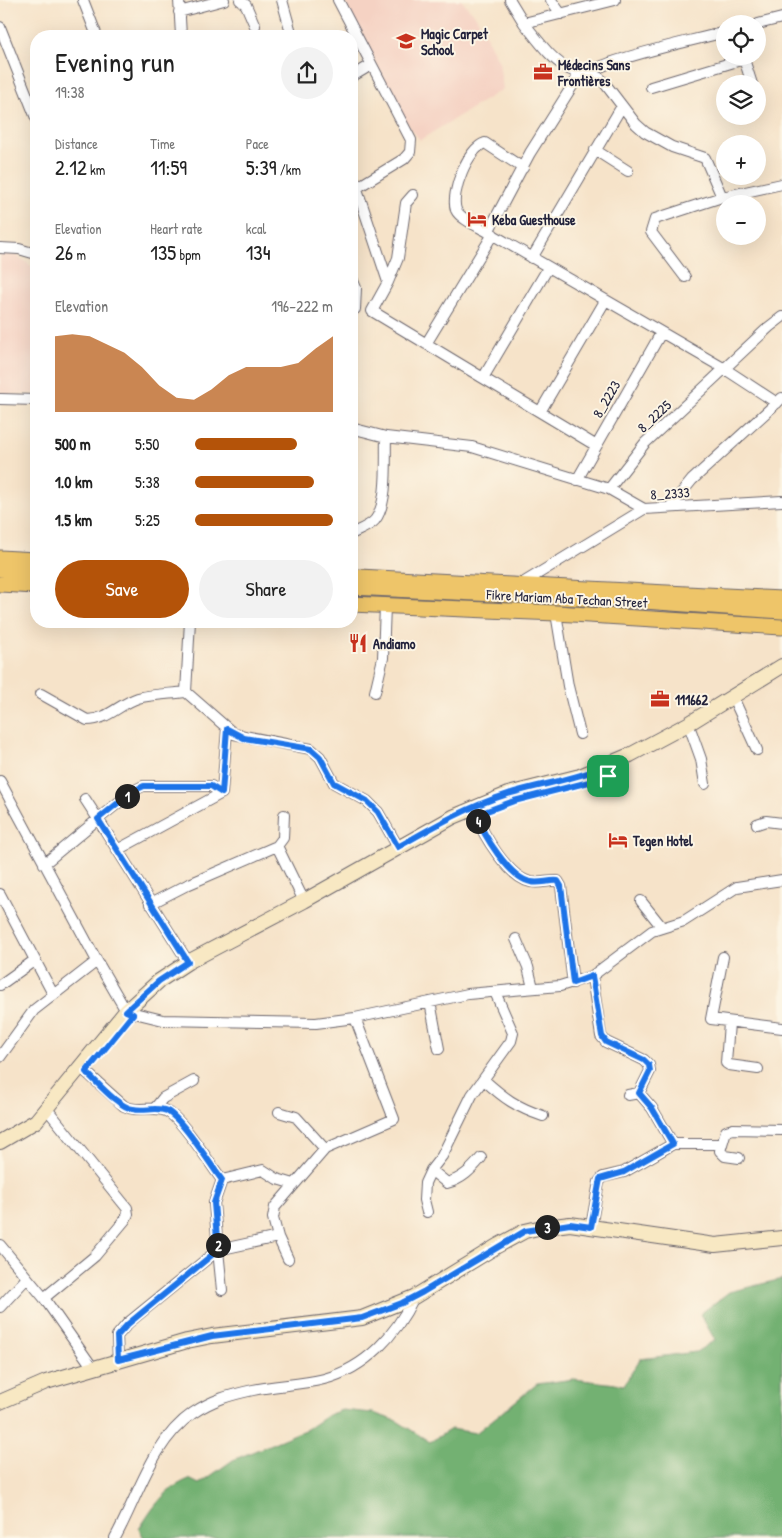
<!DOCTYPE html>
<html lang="en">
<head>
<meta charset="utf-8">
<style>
  :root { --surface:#fff; --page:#f2f2f2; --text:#222; --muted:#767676; --accent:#b45309 }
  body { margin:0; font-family:"Patrick Hand",sans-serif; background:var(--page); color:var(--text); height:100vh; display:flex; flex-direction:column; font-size:19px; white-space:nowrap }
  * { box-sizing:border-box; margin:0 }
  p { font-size:16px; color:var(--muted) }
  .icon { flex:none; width:28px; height:28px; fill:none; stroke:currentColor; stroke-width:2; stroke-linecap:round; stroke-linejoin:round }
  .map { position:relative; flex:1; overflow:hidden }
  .details { position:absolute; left:30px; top:30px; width:328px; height:598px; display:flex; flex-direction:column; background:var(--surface); border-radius:20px; box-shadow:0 5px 20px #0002 }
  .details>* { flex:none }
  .fabs { position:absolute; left:716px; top:15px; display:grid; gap:10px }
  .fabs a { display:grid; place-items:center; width:50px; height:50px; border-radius:50%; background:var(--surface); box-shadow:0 5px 20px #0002; font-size:25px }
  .pin { position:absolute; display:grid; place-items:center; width:42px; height:42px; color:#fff; margin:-21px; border-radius:10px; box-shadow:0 2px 8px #0006 }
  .km { position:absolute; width:25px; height:25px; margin:-12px; border-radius:50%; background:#222; color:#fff; font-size:14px; line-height:25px; text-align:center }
  .round { display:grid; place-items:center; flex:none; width:52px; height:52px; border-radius:26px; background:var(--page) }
  .summary { display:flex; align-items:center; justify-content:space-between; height:85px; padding:0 25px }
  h1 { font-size:28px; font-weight:600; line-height:38px }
  .figures { display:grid; grid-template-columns:repeat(3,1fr); gap:8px; height:85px; padding:5px 25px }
  .figures div { display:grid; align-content:center }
  .figures b { font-size:21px; font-weight:600 }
  .figures small { font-size:14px; font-weight:400 }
  .figures p { font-size:14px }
  .chart { height:140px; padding:10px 25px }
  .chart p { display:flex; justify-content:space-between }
  .chart svg { width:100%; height:90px; margin-top:5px; fill:var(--accent); opacity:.7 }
  .button { display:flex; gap:10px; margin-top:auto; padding:10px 25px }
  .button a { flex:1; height:58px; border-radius:30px; background:var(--accent); color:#fff; font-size:20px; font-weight:600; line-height:58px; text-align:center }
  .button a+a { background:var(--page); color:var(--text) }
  ul { padding:0 25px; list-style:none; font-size:16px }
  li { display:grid; grid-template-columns:80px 60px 1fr; align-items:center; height:38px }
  li i { height:12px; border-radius:6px; background:var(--accent) }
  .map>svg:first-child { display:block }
  .built { fill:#f5d2c3 }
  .forest { fill:#73b172; stroke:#4a6a56 }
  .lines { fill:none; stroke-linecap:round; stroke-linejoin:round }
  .street-casing { stroke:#6c666d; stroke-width:12 }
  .secondary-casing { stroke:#6c666d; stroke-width:16 }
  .primary-casing { stroke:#6c666d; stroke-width:17 }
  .street { stroke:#fff; stroke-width:10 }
  .secondary { stroke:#f8e8c3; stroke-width:14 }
  .primary { stroke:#eec569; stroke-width:15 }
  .route-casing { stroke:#fff; stroke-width:10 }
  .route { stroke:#1a73e8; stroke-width:6 }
  .labels { text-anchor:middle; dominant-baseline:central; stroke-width:4; stroke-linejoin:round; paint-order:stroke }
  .poi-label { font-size:14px; font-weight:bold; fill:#22223b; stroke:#fcf5e5; text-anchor:start }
  .street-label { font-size:14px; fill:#22223b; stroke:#fcf5e5 }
</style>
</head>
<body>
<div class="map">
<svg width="782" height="1538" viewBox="0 0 782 1538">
  <rect width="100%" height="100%" fill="#fcf5e5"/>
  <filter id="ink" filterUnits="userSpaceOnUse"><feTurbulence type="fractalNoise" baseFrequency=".02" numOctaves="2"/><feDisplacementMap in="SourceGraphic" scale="10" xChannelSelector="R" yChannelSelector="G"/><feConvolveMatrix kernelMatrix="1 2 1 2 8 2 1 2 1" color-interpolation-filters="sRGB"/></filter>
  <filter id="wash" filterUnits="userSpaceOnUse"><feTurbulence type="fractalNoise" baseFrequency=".0096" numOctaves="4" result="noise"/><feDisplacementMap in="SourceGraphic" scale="20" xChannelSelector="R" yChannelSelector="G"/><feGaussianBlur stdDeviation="1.12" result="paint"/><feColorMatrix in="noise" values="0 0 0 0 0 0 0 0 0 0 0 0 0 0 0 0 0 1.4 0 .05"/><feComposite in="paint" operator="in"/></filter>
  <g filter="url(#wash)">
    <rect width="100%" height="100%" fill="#f6e3c9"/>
    <path class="built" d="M344,0H461L476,16L499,62L503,89L420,140L405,121Z
      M0,254L17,255L36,270V394H0Z"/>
    <path class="forest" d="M782,1279V1538H144L139,1529C153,1508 164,1489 189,1479L199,1484L233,1460L307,1429L328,1415L342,1410L373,1413L397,1421L430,1442L451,1429L476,1433L537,1384L574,1379L624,1385L640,1359L696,1352L715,1340L700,1314L729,1292Z"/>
  </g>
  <g filter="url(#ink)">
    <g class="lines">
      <g class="street-casing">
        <path id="street" d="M83,0L97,36
          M179,0L181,36
          M240,0L246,5L255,26
          M282,0L292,36
          M338,0L411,140L410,152L404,159L358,187
          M510,0L524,23
          M551,0L561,14
          M615,0L524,23C537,39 553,63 573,71C584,75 600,67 610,63C647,50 687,42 725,32
          M179,12L224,0
          M758,24L782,18
          M0,27L36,118
          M743,56L752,84
          M351,77L371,65
          M651,87L744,59
          M595,150L628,171
          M351,171L388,282L372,311L483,378
          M722,197L705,158L672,147L645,132L636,124L603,81L596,75L581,72L530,153L488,232L725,369L777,403
          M488,232C480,227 460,219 456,210C450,193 468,148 485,143L523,168
          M0,248L19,249L36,254
          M532,258L622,106
          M548,268L483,378L540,412L605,301
          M351,276L356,288L355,309
          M685,277L651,232L655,219L722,197L782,184
          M388,282L398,258L406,203L413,195
          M426,344L493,234
          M0,399L36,400
          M540,412L595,445
          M351,428L386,437L472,447L609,489L644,509
          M577,480L661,333
          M609,489L645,443L769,327L782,317
          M670,507L692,480L782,398
          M351,534C359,530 370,526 375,520C389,502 385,459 386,437
          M521,584L644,509L782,501
          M556,613L568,686L580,734
          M190,621L186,692L234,734L311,749L320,757L334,783L367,801L378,812L398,847
          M375,692L383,658L385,606
          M41,694L87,720C108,720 119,704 138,698C153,694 171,694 186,692
          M736,704L757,750
          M691,731L701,759L705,784
          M0,781L97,961L126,1011L163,1020L316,1023L355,1018L468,994L560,986L592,976L652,931L684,921L737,887L782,880
          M85,799L98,819L133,791L143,786H211L222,793
          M476,815C483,835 509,878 531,882C540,884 549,880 558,881L561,886L573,983
          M757,824L766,821L782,823
          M277,846L283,838L284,815
          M119,849L222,793L227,729
          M44,864L98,819L188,962
          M0,894L53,994
          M641,901L661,926
          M150,904L187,885L277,846L304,901
          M516,939L528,967L533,988
          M723,957L711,1019L782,1028
          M592,976L601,1036L606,1042L644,1060L649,1065L650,1071L639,1093
          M0,985L35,960
          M430,1002L439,1049
          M729,1023L726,1063L729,1065L758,1069
          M0,1057L34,1010L97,961
          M86,1072L124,1106C138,1113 152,1105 166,1111C181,1117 210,1164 222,1180
          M484,1080C504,1098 516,1107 543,1116
          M628,1095L639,1093L652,1108L673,1144
          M155,1108L163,1098L194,1081
          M47,1109L127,1208L128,1214L125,1220L95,1256L44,1298L93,1368
          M279,1112L296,1117L325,1149
          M739,1158L725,1156L720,1151L726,1131L733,1129L782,1130
          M431,1170L447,1183C462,1179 471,1170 481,1158
          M222,1180L263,1170L277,1179L294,1184
          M427,1212L424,1200L425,1183L431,1170L442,1156L472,1095L511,1041L513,1033L495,992
          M591,1227L599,1182L603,1177L624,1172L673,1144H721
          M278,1237L288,1259
          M0,1245L44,1298
          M222,1290L218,1250L278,1237L273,1218L275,1207L325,1149L394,1119L355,1018
          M0,1307L27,1278
          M118,1360L117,1336L128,1323L218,1250L214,1203L222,1180
          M115,1538C138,1497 152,1441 193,1413C212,1400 230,1395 253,1390C276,1385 301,1385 324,1379C366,1368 396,1335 414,1297"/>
      </g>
      <g class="secondary-casing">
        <path id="secondary" d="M0,1142L36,1121L126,1011L159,981L188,962L304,901L453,817L508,794L580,776L630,755L688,724L782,666
          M0,1402L46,1382L187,1341L212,1336L362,1318L414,1297L497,1246L525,1231L538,1228L570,1224L715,1245L782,1238"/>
      </g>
      <g class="primary-casing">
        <path id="primary" d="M0,558L36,560
          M0,569L36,571
          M359,577L782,599
          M0,584L36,586
          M351,587L644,601L782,611
          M351,604L556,613L782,627"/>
      </g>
      <use href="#street" class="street"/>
      <use href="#secondary" class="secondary"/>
      <use href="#primary" class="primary"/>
    </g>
  </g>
  <g class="lines" filter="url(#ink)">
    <g class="route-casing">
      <path id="route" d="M227,729L244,738L311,749L320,757L334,783L367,801L378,812L398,847C433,827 469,806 508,794C540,784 573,780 604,767L608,776L597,780L514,801L476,815C483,834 509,878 531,882C540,884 549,880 558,881L561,886L573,983L592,976L602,1036L606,1042L644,1060L649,1065L650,1071L639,1093L652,1108L673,1144L624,1172L600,1179L591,1227L570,1224L525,1231L423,1292L402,1303L362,1318L212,1336L118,1360L117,1336L128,1324L218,1250L214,1203L222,1180C210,1164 182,1119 167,1111C155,1106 145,1112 133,1109C118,1107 97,1082 86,1072L133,1014L126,1011L159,981L188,962L98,819L133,791L144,786H211L222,793Z"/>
    </g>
    <use href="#route" class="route"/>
  </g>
  <defs>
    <g id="school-bare" transform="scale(1.5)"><path d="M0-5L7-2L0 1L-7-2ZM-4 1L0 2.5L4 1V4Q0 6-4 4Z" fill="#c8321e" stroke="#fcf5e5" stroke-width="2.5" paint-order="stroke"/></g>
    <g id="office-bare" transform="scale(1.5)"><path d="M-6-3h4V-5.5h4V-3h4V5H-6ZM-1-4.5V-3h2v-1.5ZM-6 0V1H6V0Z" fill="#c8321e" stroke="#fcf5e5" stroke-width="2.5" paint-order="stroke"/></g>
    <g id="hotel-bare" transform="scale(1.5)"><path d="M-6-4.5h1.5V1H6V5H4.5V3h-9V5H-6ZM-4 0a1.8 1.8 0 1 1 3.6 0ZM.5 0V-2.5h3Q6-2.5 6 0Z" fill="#c8321e" stroke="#fcf5e5" stroke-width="2.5" paint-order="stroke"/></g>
    <g id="restaurant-bare" transform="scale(1.5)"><path d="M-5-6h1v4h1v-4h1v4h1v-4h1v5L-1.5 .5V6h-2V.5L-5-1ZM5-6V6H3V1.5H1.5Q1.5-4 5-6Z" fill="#c8321e" stroke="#fcf5e5" stroke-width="2.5" paint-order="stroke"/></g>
  </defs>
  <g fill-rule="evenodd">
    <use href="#school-bare" x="406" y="41"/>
    <use href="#office-bare" x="543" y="72"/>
    <use href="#hotel-bare" x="477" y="219"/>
    <use href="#restaurant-bare" x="358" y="643"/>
    <use href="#office-bare" x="660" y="699"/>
    <use href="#hotel-bare" x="618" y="840"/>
  </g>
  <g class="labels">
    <g class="poi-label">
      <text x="421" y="33">Magic Carpet<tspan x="421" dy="16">School</tspan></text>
      <text x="558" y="64">Médecins Sans<tspan x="558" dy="16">Frontières</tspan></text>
      <text x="492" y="219">Keba Guesthouse</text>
      <text x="373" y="643">Andiamo</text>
      <text x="675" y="699">111662</text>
      <text x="633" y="840">Tegen Hotel</text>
    </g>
    <g class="street-label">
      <text transform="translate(606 399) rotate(-60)">8_2223</text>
      <text transform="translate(654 416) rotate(-43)">8_2225</text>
      <text transform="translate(670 493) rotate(-4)">8_2333</text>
      <text transform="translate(567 598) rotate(3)">Fikre Mariam Aba Techan Street</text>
    </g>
  </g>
</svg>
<div class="fabs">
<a><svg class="icon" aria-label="locate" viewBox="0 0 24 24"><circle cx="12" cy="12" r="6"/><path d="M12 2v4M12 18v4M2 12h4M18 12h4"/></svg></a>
<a><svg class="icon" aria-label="layers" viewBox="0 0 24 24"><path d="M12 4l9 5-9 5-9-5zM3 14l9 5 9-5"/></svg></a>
<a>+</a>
<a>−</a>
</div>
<div class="pin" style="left:608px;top:776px;background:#1e9e55"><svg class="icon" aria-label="arrive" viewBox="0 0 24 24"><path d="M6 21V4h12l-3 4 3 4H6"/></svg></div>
<b class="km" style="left:127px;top:796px">1</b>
<b class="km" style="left:218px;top:1245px">2</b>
<b class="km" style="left:547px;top:1227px">3</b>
<b class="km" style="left:478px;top:821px">4</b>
<section class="details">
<div class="summary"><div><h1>Evening run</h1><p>19:38</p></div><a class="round"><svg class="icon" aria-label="share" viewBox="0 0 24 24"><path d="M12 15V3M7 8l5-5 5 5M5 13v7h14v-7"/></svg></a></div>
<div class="figures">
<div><p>Distance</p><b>2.12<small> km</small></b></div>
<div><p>Time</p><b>11:59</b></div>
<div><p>Pace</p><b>5:39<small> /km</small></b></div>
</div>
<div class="figures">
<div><p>Elevation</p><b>26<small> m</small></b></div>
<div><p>Heart rate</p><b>135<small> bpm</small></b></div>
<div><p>kcal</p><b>134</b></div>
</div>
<div class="chart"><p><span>Elevation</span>196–222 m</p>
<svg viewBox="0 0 160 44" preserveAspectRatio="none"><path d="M0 44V7L10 6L20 7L30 11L40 15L50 22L60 31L70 37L80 38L90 33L100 26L110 22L120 22L130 22L140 20L150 13L160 7V44z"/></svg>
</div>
<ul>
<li><b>500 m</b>5:50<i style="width:74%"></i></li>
<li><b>1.0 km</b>5:38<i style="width:86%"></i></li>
<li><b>1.5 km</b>5:25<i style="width:100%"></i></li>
</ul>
<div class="button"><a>Save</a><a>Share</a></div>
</section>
</div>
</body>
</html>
